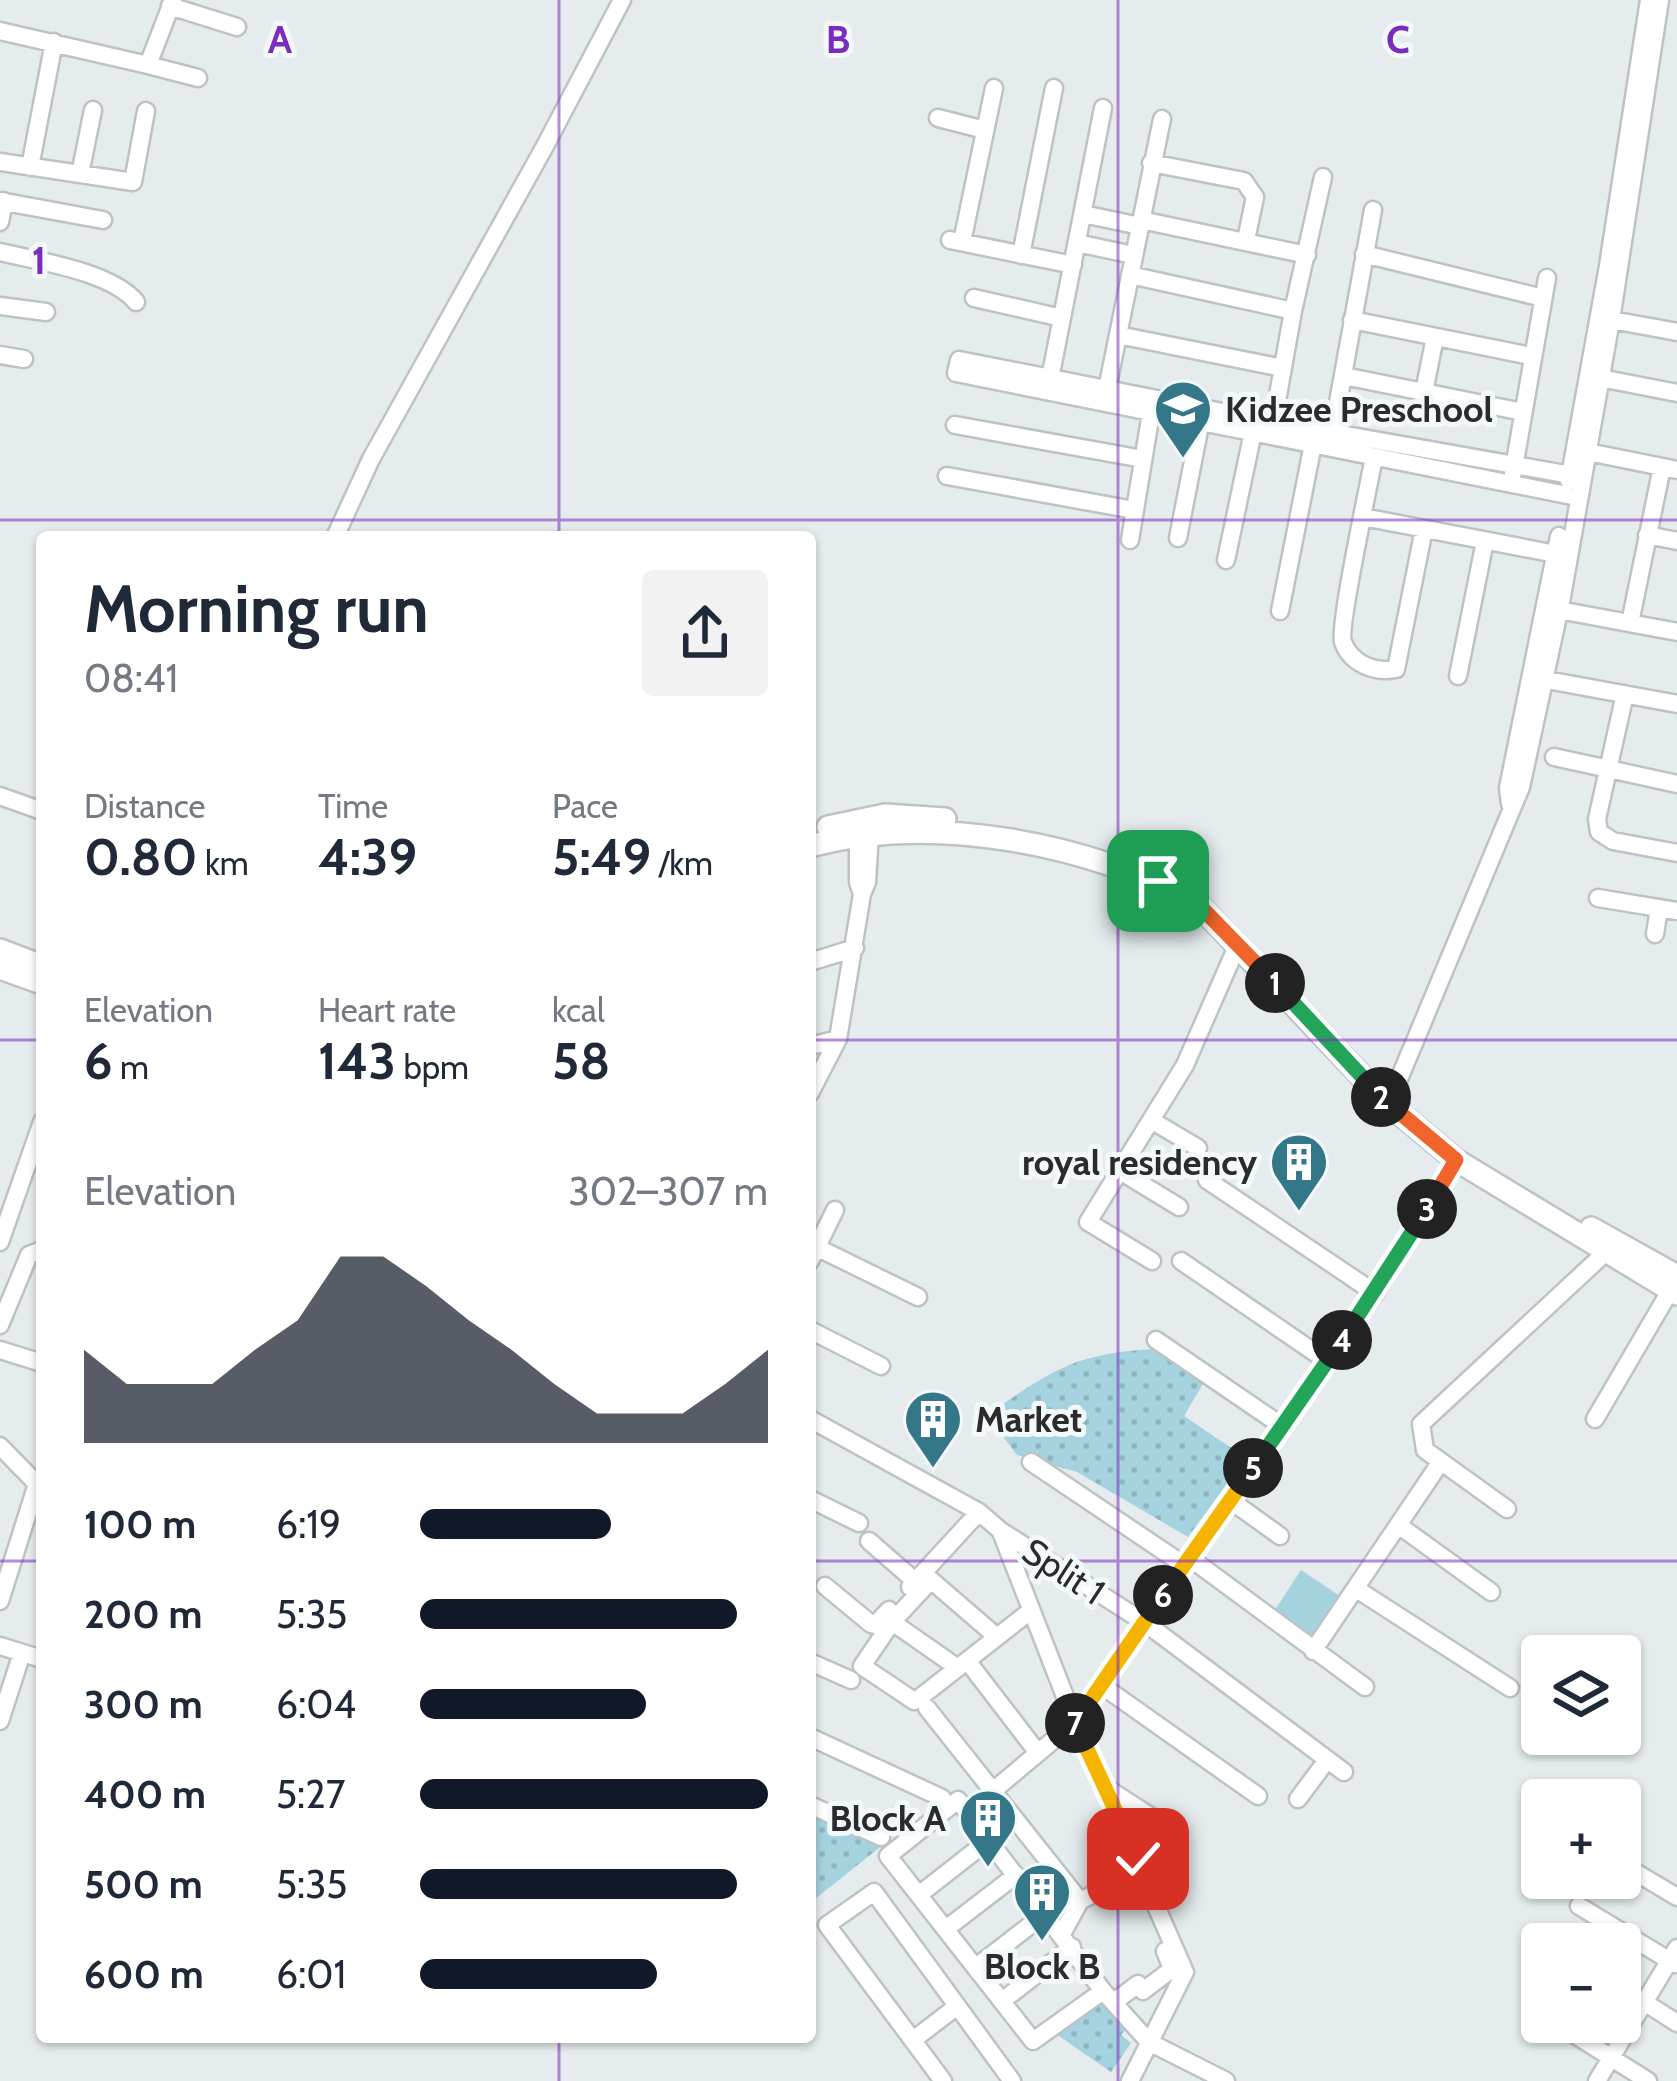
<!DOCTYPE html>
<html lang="en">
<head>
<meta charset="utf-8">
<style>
  :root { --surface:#fff; --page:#f2f2f3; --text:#1f2937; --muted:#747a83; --accent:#111827 }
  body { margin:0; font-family:Cabin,sans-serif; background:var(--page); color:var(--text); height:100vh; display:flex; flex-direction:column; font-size:45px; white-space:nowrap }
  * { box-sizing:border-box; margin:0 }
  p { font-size:39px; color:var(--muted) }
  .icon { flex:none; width:66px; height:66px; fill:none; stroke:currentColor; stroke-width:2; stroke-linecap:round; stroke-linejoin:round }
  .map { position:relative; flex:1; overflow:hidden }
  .sheet { position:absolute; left:36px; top:531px; width:780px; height:1512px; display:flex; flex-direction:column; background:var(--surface); border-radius:12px; box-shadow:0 3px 9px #0004 }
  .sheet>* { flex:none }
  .controls { position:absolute; left:1521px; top:1635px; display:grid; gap:24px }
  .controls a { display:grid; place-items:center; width:120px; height:120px; border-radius:12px; background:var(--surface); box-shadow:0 3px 9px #0004; font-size:60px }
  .pin { position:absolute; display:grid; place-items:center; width:102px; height:102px; color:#fff; margin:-51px; border-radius:24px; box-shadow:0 6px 18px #0006 }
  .km { position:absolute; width:60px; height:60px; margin:-30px; border-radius:50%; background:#222; color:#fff; font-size:33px; line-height:60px; text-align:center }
  .round { display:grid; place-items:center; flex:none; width:126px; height:126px; border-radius:12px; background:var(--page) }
  .headline { display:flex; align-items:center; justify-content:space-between; height:204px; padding:0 48px }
  h1 { font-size:66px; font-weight:700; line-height:90px }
  .stats { display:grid; grid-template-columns:repeat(3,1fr); gap:18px; height:204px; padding:12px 48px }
  .stats div { display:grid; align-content:center }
  .stats b { font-size:51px; font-weight:700 }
  .stats small { font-size:33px; font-weight:400 }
  .stats p { font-size:33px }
  .chart { height:336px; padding:24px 48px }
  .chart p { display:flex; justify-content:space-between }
  .chart svg { width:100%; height:216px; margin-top:12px; fill:var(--accent); opacity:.7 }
  ul { padding:0 48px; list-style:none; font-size:39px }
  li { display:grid; grid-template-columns:192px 144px 1fr; align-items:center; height:90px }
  li i { height:30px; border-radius:15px; background:var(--accent) }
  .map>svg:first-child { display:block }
  .park { fill:url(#park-dots) }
  .garden { fill:#a5d2df }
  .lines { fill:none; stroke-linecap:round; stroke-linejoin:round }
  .minor-casing { stroke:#bdc3c5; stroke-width:21 }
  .major-casing { stroke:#bdc3c5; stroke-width:26 }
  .minor { stroke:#fff; stroke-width:16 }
  .major { stroke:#fff; stroke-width:21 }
  .split-1-casing { stroke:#fff; stroke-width:24 }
  .split-2-casing { stroke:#fff; stroke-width:24 }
  .split-3-casing { stroke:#fff; stroke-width:24 }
  .split-4-casing { stroke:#fff; stroke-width:24 }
  .split-5-casing { stroke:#fff; stroke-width:24 }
  .split-6-casing { stroke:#fff; stroke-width:24 }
  .split-7-casing { stroke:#fff; stroke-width:24 }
  .split-8-casing { stroke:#fff; stroke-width:24 }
  .split-1 { stroke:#f0652b; stroke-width:15 }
  .split-2 { stroke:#22a559; stroke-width:15 }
  .split-3 { stroke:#f0652b; stroke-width:15 }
  .split-4 { stroke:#22a559; stroke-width:15 }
  .split-5 { stroke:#22a559; stroke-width:15 }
  .split-6 { stroke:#f5b400; stroke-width:15 }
  .split-7 { stroke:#f5b400; stroke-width:15 }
  .split-8 { stroke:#f5b400; stroke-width:15 }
  .grid { fill:none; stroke:#7b2cbf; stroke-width:3; stroke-opacity:0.55 }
  .labels { text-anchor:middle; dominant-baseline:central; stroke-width:10; stroke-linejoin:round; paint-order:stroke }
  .poi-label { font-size:36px; font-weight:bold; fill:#292b2c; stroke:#f3f9fb; text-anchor:start }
  .street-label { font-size:36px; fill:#292b2c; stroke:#f3f9fb }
  .grid-label { font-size:39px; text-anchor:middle; font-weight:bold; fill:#7b2cbf; stroke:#f3f9fb; stroke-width:10; stroke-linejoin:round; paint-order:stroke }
</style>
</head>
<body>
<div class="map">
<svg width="1677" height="2081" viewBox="0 0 1677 2081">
  <defs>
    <pattern id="park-dots" width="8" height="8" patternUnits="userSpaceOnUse" patternTransform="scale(3)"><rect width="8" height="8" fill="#a5d2df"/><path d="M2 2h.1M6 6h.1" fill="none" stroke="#8eb4c0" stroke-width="1.8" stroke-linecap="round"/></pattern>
  </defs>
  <rect width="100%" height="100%" fill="#e6ecee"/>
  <path class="park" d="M1152,1349L1204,1382L1184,1416L1246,1458L1188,1537L1077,1472L1017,1455L987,1415C1052,1371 1072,1354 1152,1349Z
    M810,1811L884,1844L810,1903Z
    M1101,1998L1128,2026L1121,2035L1131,2043L1111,2072L1056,2034Z"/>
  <path class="garden" d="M1301,1570L1340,1596L1311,1639L1273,1613Z"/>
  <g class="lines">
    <g class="minor-casing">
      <path id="minor" d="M170,6L237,27
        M0,31L148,65L173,0
        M148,65L198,78
        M938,118L985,130
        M0,162L133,182L146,111
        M1151,163L1244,181L1255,197L1246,240
        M30,167L54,42
        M80,174L93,110
        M0,201L103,220
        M1083,214L1140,226
        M1141,220L1307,255
        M0,222L4,201
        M950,240L1073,265
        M962,242L994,88
        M1077,243L1133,255
        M0,252C38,261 112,272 136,302
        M1364,254L1543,298
        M1021,255L1054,88
        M1130,275L1293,311
        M974,298L1062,318
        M0,306L46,312
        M1606,319L1677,332
        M1352,320L1531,356
        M1118,335L1283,368
        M0,355L24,359
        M1344,376L1523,412
        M1590,376L1677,393
        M1049,384L1103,108
        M1424,392L1435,337
        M1106,394L1162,119
        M955,425L1143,459
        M1272,429L1293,311L1323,177
        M1331,441L1373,210
        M1578,450L1677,470
        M1374,457C1369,484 1338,628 1343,642C1351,664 1375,673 1396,669L1424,529
        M1513,473L1547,278
        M947,476L1134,510
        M1569,481L1608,266L1649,0
        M1577,497L956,373L959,360L1273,422L1582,477
        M1363,517L1556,554
        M1647,535L1677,541
        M335,537L371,459L545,146L622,0
        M1178,538L1202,415
        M1130,540L1151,413
        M1226,560L1253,432
        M1548,608L1677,632
        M1280,611L1313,444
        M1630,623L1662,467
        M1458,676L1485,541
        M1536,678L1677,704
        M1625,694L1597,819L1599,832L1613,841L1677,853
        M1554,757L1677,784
        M0,796L42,811
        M1510,804L1508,788L1559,536
        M858,834V882L862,894L867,882L870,833
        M1598,898L1677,911
        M1655,934L1659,908
        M810,962L855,948
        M810,1046L838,1039
        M1394,1091L1521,787L1561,602L1611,320L1660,0
        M810,1093L838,1039L862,894
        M1151,1120L1198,1148
        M1120,1171L1179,1207
        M1207,1180L1375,1293
        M0,1242L42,1122
        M810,1244L918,1297
        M810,1261L835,1210
        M1152,1261L1088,1222L1185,1065L1238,944
        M1181,1261L1327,1361
        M0,1325L29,1255L42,1250
        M810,1330L881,1366
        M1156,1340L1282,1426
        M0,1350L42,1363
        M810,1419L979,1512L1001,1531L1144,1622L1344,1772
        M1595,1419L1670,1291
        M0,1446L37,1484L0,1601
        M1031,1462L1184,1565
        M810,1499L859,1523
        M1230,1500L1280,1536
        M1507,1509L1425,1450L1421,1424L1606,1252
        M1401,1527L1491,1592
        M1001,1532L1075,1722L1185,1972L1130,2081
        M869,1541L915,1581
        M1190,1558L1365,1687
        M825,1586L871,1624L875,1625L889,1610
        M910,1587L979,1512
        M1358,1590L1510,1688
        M892,1622L958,1668
        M997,1637L931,1580L892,1622L862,1666L914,1701L918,1699C955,1670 992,1641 1029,1612
        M0,1646L42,1659
        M1313,1651L1440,1463
        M810,1662L851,1680
        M972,1667L1038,1753
        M1101,1685L1258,1796
        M927,1708L1080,1901
        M0,1721L22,1653
        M810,1737L942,1798
        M1105,1787L1175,1832
        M994,1790L1075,1722L1375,1293L1456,1160
        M1298,1799L1327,1760
        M810,1805L881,1837
        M1620,1863L1677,1897
        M920,1894L989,1840
        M1579,1906L1675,1964
        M947,1928L1016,1875
        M1062,1934L1080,1901L1142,1869
        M976,1967L1046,1913
        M1103,1991L1033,2041L888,1856L958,1800L1103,1991L1149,2042L1226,2081
        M1002,2001L1072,1947
        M1114,2002L1138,1984L1143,1991L1172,1969L1165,1951
        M1644,2002L1677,2023
        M1561,2026L1648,2081
        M913,2040L956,2007
        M943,2081L827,1925L874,1892L1012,2081
        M1597,2081L1677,1948"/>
    </g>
    <g class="major-casing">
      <path id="major" d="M828,827L885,815L945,819
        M810,846C933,813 1084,843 1195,901L1386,1102L1456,1160L1677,1294
        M0,950L42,966
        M0,968L42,983
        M1591,1228L1677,1276"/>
    </g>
    <use href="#minor" class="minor"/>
    <use href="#major" class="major"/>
  </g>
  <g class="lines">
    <g class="split-1-casing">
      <path id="split-1" d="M1158,881L1195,901L1275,983"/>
    </g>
    <g class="split-2-casing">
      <path id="split-2" d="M1275,983L1381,1097"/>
    </g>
    <g class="split-3-casing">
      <path id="split-3" d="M1381,1097L1456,1160L1427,1209"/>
    </g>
    <g class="split-4-casing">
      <path id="split-4" d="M1342,1340L1427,1209"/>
    </g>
    <g class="split-5-casing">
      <path id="split-5" d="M1253,1468L1342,1340"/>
    </g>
    <g class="split-6-casing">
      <path id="split-6" d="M1163,1595L1253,1468"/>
    </g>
    <g class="split-7-casing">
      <path id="split-7" d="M1075,1723L1163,1595"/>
    </g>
    <g class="split-8-casing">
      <path id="split-8" d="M1075,1723L1138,1859"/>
    </g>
    <use href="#split-1" class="split-1"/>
    <use href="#split-2" class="split-2"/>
    <use href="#split-3" class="split-3"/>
    <use href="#split-4" class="split-4"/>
    <use href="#split-5" class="split-5"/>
    <use href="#split-6" class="split-6"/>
    <use href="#split-7" class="split-7"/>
    <use href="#split-8" class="split-8"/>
  </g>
  <path class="grid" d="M559,0V537M1118,0V2081M0,520H1677M0,1040H42M810,1040H1677M0,1561H42M810,1561H1677M559,2037V2081"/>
  <defs>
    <g id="school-pin" transform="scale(3)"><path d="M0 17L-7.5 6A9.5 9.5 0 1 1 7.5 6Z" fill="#347788" stroke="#f3f9fb"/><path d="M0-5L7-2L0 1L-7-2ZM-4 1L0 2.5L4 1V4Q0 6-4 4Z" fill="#fff"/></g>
    <g id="building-pin" transform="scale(3)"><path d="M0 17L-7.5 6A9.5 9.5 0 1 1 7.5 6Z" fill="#347788" stroke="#f3f9fb"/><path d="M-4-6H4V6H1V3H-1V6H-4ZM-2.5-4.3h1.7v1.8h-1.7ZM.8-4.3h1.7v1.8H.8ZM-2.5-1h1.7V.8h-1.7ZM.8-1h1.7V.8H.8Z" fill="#fff"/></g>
  </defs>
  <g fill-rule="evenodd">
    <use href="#school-pin" x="1183" y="409"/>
    <use href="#building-pin" x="1299" y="1162"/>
    <use href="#building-pin" x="933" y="1419"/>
    <use href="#building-pin" x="988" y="1818"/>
    <use href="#building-pin" x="1042" y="1892"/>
  </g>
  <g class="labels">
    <g class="poi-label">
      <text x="1225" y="409">Kidzee Preschool</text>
      <text x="1257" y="1162" text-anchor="end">royal residency</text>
      <text x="975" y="1419">Market</text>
      <text x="946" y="1818" text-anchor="end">Block A</text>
      <text x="1042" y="1966" text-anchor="middle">Block B</text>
    </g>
    <g class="street-label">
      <text transform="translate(1064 1571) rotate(33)">Split 1</text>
    </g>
  </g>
  <g class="grid-label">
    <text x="280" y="53">A</text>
    <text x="838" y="53">B</text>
    <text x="1398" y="53">C</text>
    <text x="39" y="274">1</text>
  </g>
</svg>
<div class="controls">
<a><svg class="icon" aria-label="layers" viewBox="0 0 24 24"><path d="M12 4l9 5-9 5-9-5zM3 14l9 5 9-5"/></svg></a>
<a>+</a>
<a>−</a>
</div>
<div class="pin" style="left:1158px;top:881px;background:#1e9e55"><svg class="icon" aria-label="arrive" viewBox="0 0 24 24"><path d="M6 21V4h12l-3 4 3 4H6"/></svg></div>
<div class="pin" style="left:1138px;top:1859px;background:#d93025"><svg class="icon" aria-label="check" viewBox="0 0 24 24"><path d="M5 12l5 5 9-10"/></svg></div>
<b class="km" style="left:1275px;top:983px">1</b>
<b class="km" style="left:1381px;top:1097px">2</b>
<b class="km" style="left:1427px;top:1209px">3</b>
<b class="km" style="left:1342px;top:1340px">4</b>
<b class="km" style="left:1253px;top:1468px">5</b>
<b class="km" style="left:1163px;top:1595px">6</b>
<b class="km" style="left:1075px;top:1723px">7</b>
<section class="sheet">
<div class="headline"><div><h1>Morning run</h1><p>08:41</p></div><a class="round"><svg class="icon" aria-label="share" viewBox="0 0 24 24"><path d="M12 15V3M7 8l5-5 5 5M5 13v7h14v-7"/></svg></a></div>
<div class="stats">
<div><p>Distance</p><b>0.80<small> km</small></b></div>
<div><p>Time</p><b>4:39</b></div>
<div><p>Pace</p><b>5:49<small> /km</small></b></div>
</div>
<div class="stats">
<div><p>Elevation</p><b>6<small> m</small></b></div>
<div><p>Heart rate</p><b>143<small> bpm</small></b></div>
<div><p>kcal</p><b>58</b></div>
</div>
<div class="chart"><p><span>Elevation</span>302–307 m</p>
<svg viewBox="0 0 160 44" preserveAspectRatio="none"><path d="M0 44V25L10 32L20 32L30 32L40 25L50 19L60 6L70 6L80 12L90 19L100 25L110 32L120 38L130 38L140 38L150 32L160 25V44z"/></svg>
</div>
<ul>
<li><b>100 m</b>6:19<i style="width:55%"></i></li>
<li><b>200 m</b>5:35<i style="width:91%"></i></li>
<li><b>300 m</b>6:04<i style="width:65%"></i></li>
<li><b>400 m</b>5:27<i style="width:100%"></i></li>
<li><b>500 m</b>5:35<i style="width:91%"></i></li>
<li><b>600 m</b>6:01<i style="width:68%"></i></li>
</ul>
</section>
</div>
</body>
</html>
